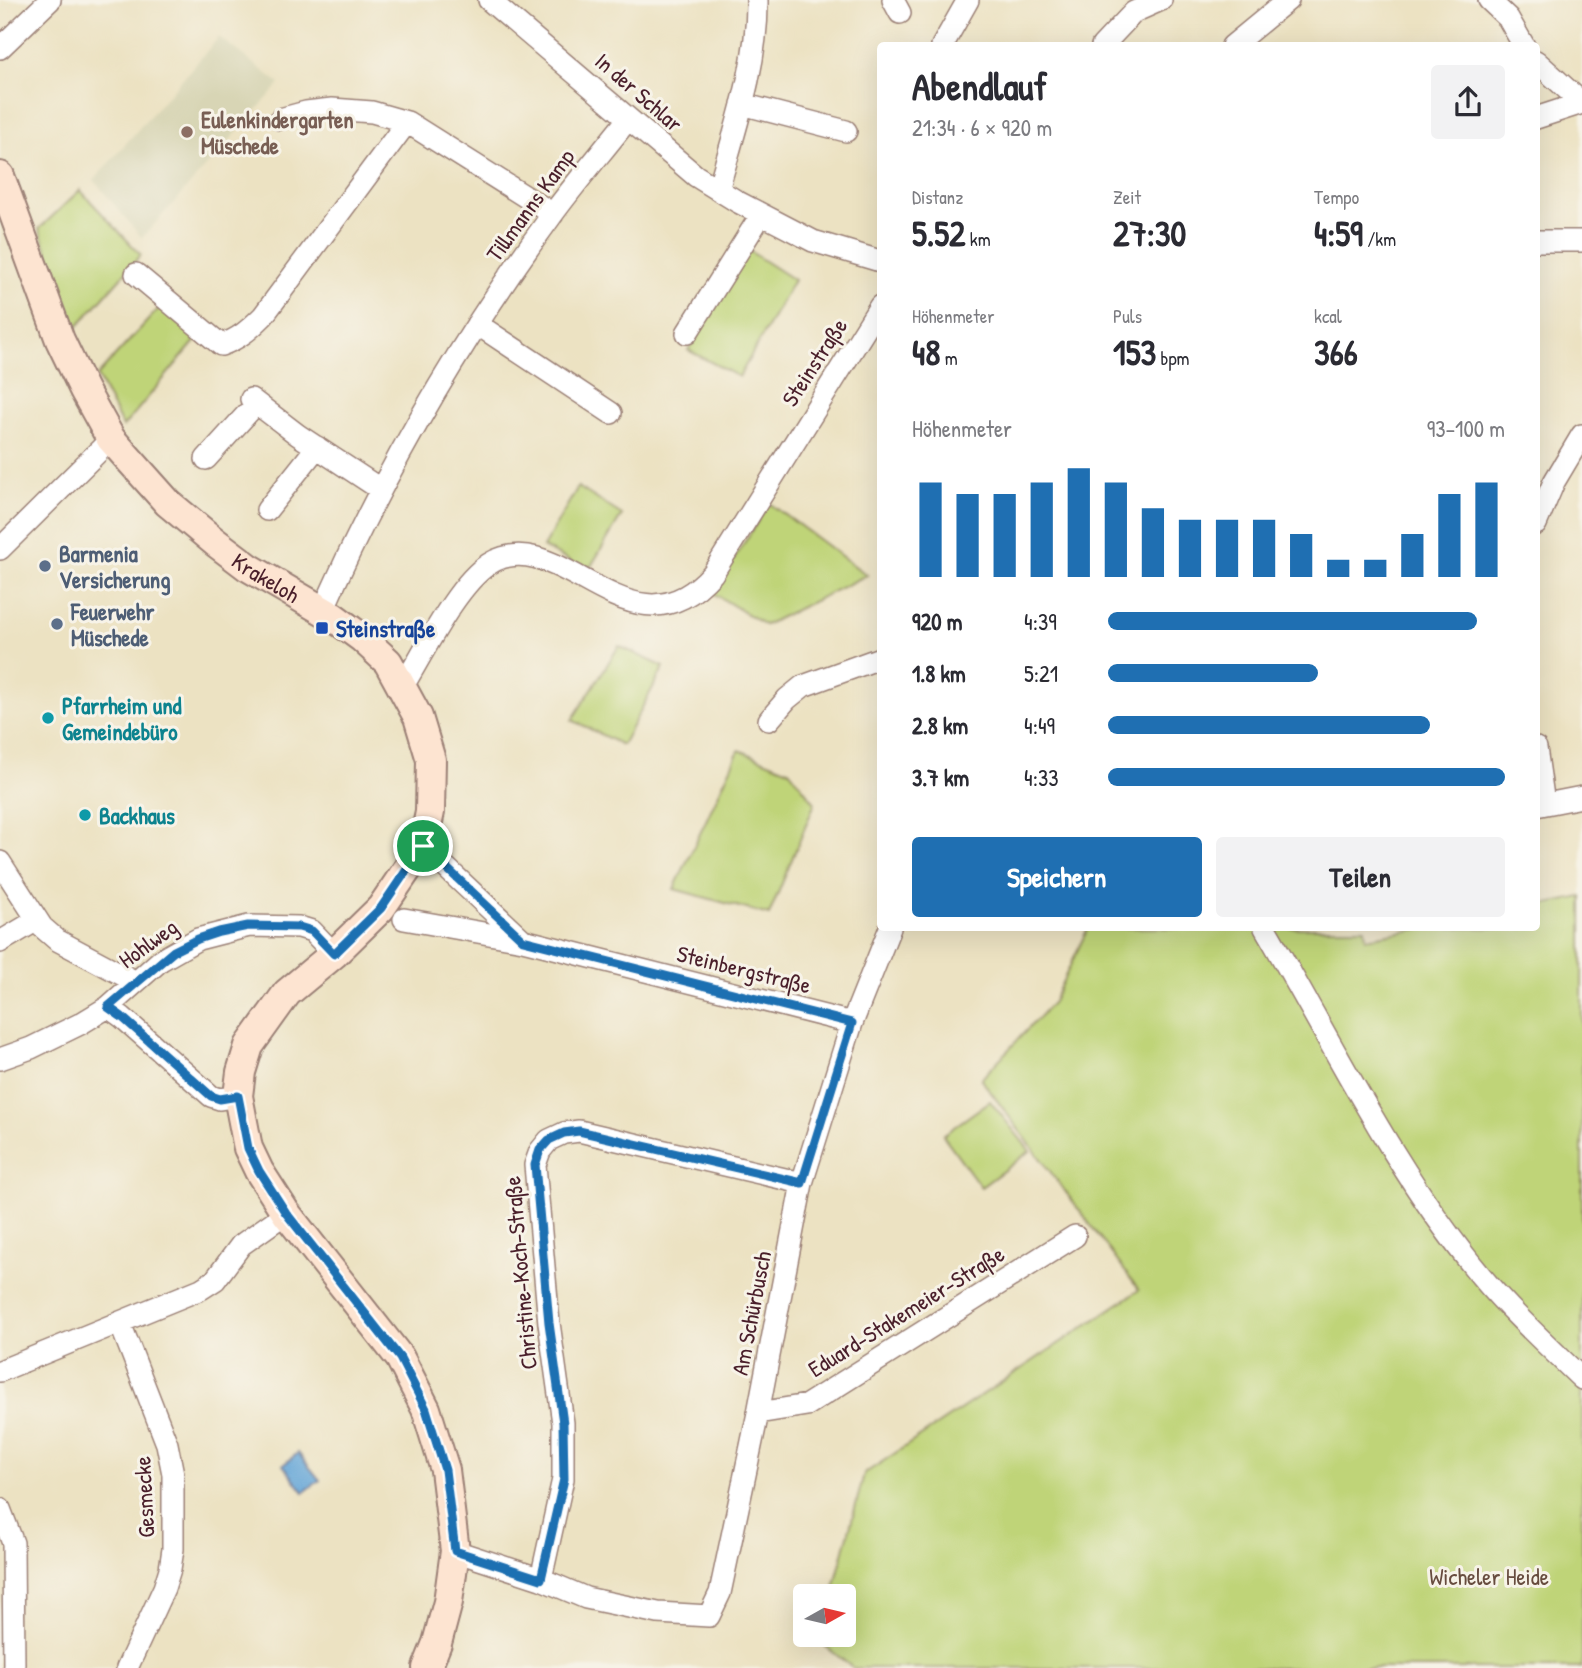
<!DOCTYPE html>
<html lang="de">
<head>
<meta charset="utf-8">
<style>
  :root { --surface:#fff; --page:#f2f2f3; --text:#2b2b33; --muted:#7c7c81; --accent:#1f6fb2 }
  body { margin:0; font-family:"Patrick Hand",sans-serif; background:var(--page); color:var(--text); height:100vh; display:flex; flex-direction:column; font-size:26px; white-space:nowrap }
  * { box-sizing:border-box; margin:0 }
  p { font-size:23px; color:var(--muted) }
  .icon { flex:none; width:38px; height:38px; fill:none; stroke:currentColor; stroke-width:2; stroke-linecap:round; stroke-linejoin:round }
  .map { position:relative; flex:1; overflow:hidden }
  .side { position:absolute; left:877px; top:42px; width:663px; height:889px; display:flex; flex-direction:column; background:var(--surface); border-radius:7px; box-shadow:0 7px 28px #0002 }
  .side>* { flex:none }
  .needle { width:46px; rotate:82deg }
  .tools { position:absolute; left:793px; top:1584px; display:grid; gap:14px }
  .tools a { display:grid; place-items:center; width:63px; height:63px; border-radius:7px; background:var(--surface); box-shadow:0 7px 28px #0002; font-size:35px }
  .pin { position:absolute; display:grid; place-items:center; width:60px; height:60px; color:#fff; margin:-30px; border:4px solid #fff; border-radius:50%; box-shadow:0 2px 7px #0007 }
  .round { display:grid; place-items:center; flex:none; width:74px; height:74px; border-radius:7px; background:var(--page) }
  .headline { display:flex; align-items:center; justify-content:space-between; height:119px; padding:0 35px }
  h1 { font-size:38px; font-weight:700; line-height:52px }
  .stats { display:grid; grid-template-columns:repeat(3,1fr); gap:10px; height:119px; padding:7px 35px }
  .stats div { display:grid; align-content:center }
  .stats b { font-size:35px; font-weight:700 }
  .stats small { font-size:19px; font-weight:400 }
  .stats p { font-size:19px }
  .chart { height:196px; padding:14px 35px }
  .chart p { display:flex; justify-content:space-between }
  .chart svg { width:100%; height:126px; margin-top:7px; stroke:var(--accent); stroke-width:6 }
  .button { display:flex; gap:14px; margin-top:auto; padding:14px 35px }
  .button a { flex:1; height:80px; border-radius:7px; background:var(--accent); color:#fff; font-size:28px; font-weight:700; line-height:80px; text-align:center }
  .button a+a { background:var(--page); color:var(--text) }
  ul { padding:0 35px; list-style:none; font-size:23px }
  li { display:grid; grid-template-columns:112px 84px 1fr; align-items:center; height:52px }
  li i { height:18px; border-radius:9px; background:var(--accent) }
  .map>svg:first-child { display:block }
  .built { fill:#d8d5b5 }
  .green { fill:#bfd478; stroke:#847a52; stroke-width:2 }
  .water { fill:#64a5d7; stroke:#576281; stroke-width:2 }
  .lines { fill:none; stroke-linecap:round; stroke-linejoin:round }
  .street-casing { stroke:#9b8076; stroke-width:24 }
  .secondary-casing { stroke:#9b8076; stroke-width:32 }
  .street { stroke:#fff; stroke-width:21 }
  .secondary { stroke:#fde4d1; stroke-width:28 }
  .route-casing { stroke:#fff; stroke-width:14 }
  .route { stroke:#1f6fb2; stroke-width:9 }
  .education-dot { fill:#8d6e63; stroke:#f7f3e8; stroke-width:2.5 }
  .service-dot { fill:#5c6f8a; stroke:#f7f3e8; stroke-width:2.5 }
  .transit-dot { fill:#1a4fb4; stroke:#f7f3e8; stroke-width:2.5 }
  .culture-dot { fill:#0f9aa8; stroke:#f7f3e8; stroke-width:2.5 }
  .labels { text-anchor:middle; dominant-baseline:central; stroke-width:6; stroke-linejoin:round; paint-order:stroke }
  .street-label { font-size:23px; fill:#4a1f2b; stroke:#f7f3e8 }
  .education-label { font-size:23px; font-weight:bold; fill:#785e54; stroke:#f7f3e8; text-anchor:start }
  .service-label { font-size:23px; font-weight:bold; fill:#4e5e75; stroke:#f7f3e8; text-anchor:start }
  .transit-label { font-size:23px; font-weight:bold; fill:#164399; stroke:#f7f3e8; text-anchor:start }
  .culture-label { font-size:23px; font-weight:bold; fill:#0d838f; stroke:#f7f3e8; text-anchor:start }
  .park-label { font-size:23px; fill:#674c3e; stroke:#f7f3e8 }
</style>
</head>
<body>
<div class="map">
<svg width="1582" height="1668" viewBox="0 0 1582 1668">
  <rect width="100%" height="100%" fill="#f7f3e8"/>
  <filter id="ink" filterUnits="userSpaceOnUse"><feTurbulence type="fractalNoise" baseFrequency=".0143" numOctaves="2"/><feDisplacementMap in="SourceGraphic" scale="14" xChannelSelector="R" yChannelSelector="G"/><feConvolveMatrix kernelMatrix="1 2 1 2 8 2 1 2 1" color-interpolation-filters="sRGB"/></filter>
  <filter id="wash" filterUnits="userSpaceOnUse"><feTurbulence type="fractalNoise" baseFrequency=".00686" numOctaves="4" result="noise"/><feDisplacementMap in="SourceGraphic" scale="28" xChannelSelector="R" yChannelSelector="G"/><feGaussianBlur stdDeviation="1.57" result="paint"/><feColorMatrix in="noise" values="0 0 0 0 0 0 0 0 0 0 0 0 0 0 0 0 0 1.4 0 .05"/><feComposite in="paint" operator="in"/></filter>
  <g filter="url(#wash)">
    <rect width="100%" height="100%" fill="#ece2c2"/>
    <path class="built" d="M219,37L280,84L142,238L94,180Z"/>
    <path class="green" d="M80,190L141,255L76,328L39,229Z
      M749,251L794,280L739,377L688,350Z
      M160,307L198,338L123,427L97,376Z
      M578,487L622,515L588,571L543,547Z
      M769,503L867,575L765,625L713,593Z
      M619,646L664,667L622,745L572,720Z
      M739,750L789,770L815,803L769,915L674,889Z
      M1582,897V1668H853L820,1642L822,1635L844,1634V1596H832L864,1474L1139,1290L981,1079L1053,1002L1088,928H1365L1366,938L1423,928H1536L1537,906Z
      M990,1101L1030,1151L981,1187L943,1135Z"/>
    <path class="water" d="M298,1453L320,1480L304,1492L283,1465Z"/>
  </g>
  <g filter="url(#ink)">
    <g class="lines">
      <g class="street-casing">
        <path id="street" d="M489,0L696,176L738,202L813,241L880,261
          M893,0L900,13
          M1489,0L1508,18L1524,46
          M942,46L968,0
          M1102,46L1134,12L1161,0
          M1232,46L1288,0
          M0,48L50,0
          M1536,61L1582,103
          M742,104L846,131
          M1536,118L1582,103
          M280,119L306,112L332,109L372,112L407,122L553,214
          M718,190C735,129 758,64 757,0
          M1536,241H1582
          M136,274L221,345C239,339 250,329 263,316L407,122
          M477,324L611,413
          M687,333L761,215
          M251,399L298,435L380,489
          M206,459L256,404
          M267,510L317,447
          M1536,524L1554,482L1582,435
          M0,549L111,439
          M323,610C384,472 463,337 552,215C576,182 603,151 628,119
          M403,686C424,652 457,584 489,564C560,519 631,667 713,573L880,306
          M769,720L787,699L803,686L880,658
          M1536,748L1544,804
          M1536,806L1582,797
          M423,846L523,940
          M0,862L42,927L57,940L136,982
          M404,919L523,940L852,1023
          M1265,928C1332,1042 1396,1174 1481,1276C1512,1313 1547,1345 1582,1379
          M0,942L37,920
          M108,1007L122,1017L211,1096L220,1099L238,1096
          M0,1059L31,1048L80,1024L108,1007L161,960L198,939L249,926L299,927L312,931L334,954
          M120,1323L167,1444L173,1474V1549L170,1569L164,1588L127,1668
          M0,1371L201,1289L215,1280L241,1245L286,1213
          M758,1413L807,1405L1075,1236
          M0,1509L13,1543L14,1668
          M455,1551L541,1579L586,1598L658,1613L709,1616L720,1593L758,1413L802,1183L852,1023L890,928
          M541,1579L563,1479V1423L549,1323L535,1165L540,1151L549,1140L564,1133L579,1131L802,1183"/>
      </g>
      <g class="secondary-casing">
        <g id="secondary">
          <path id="s1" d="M0,176L60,340L84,390L111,439L168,503L215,542L248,567L332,616L362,638L388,662L418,717L431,760L430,812L423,846L381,908L334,954L287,993L249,1046L241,1072L238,1096L248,1148L259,1171L286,1213L400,1358L426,1409L445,1470L455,1551L448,1602L437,1643L427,1668"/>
        </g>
      </g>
      <use href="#street" class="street"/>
      <use href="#secondary" class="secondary"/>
    </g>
  </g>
  <g class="lines" filter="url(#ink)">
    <g class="route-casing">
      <path id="route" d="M423,846L523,940L852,1023L802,1183L579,1131L564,1133L549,1140L540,1150L535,1165L549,1323L563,1423L564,1479L541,1579L455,1551L445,1470L426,1409L400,1358L286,1213L259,1171L248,1148L238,1096L220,1099L211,1096L122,1017L108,1007L174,951L198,939L219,932L248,926L299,927L312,931L334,954L381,908Z"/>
    </g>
    <use href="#route" class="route"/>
  </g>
  <circle class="education-dot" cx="187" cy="132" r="7"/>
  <g class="service-dot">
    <circle cx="45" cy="566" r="7"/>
    <circle cx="57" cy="624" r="7"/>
  </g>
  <rect class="transit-dot" x="315" y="621" width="14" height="14" rx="3.5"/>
  <g class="culture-dot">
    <circle cx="48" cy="718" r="7"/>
    <circle cx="85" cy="815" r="7"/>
  </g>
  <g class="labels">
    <g class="street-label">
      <text transform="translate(639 92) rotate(41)">In der Schlar</text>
      <text transform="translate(530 205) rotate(-54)">Tillmanns Kamp</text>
      <text transform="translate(814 362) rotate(-57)">Steinstraße</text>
      <text stroke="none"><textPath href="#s1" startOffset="495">Krakeloh</textPath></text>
      <text transform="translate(148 943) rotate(-36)">Hohlweg</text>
      <text transform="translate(744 969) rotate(14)">Steinbergstraße</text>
      <text transform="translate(520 1273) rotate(-95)">Christine-Koch-Straße</text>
      <text transform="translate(906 1311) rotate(-32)">Eduard-Stakemeier-Straße</text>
      <text transform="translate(751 1313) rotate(-79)">Am Schürbusch</text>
      <text transform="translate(144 1497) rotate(-93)">Gesmecke</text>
    </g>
    <g class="education-label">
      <text x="201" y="119">Eulenkindergarten<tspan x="201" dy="26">Müschede</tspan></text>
    </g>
    <g class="service-label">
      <text x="59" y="553">Barmenia<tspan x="59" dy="26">Versicherung</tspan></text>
      <text x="71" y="611">Feuerwehr<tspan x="71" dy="26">Müschede</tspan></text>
    </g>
    <g class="transit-label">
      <text x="336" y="628">Steinstraße</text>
    </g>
    <g class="culture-label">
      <text x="62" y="705">Pfarrheim und<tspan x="62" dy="26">Gemeindebüro</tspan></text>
      <text x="99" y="815">Backhaus</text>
    </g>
    <g class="park-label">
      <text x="1489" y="1576">Wicheler Heide</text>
    </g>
  </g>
</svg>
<div class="tools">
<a><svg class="needle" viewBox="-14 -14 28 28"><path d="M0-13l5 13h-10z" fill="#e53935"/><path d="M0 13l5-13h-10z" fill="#7c7c81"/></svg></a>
</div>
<div class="pin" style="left:423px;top:846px;background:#1e9e55"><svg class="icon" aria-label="arrive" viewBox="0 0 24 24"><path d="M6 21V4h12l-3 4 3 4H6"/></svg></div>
<section class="side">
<div class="headline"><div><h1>Abendlauf</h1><p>21:34 · 6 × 920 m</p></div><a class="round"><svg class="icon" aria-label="share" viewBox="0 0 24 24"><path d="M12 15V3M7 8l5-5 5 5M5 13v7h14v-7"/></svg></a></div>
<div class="stats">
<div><p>Distanz</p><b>5.52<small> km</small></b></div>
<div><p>Zeit</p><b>27:30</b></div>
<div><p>Tempo</p><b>4:59<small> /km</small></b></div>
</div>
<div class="stats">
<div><p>Höhenmeter</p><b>48<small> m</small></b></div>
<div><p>Puls</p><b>153<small> bpm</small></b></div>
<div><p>kcal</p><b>366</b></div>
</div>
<div class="chart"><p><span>Höhenmeter</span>93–100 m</p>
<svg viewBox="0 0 160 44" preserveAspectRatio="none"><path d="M5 44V11M15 44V15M25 44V15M35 44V11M45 44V6M55 44V11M65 44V20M75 44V24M85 44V24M95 44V24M105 44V29M115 44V38M125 44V38M135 44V29M145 44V15M155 44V11"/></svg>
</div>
<ul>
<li><b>920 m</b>4:39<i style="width:93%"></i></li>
<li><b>1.8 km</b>5:21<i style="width:53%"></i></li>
<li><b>2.8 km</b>4:49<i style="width:81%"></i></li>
<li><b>3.7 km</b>4:33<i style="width:100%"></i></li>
</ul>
<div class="button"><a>Speichern</a><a>Teilen</a></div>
</section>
</div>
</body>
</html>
